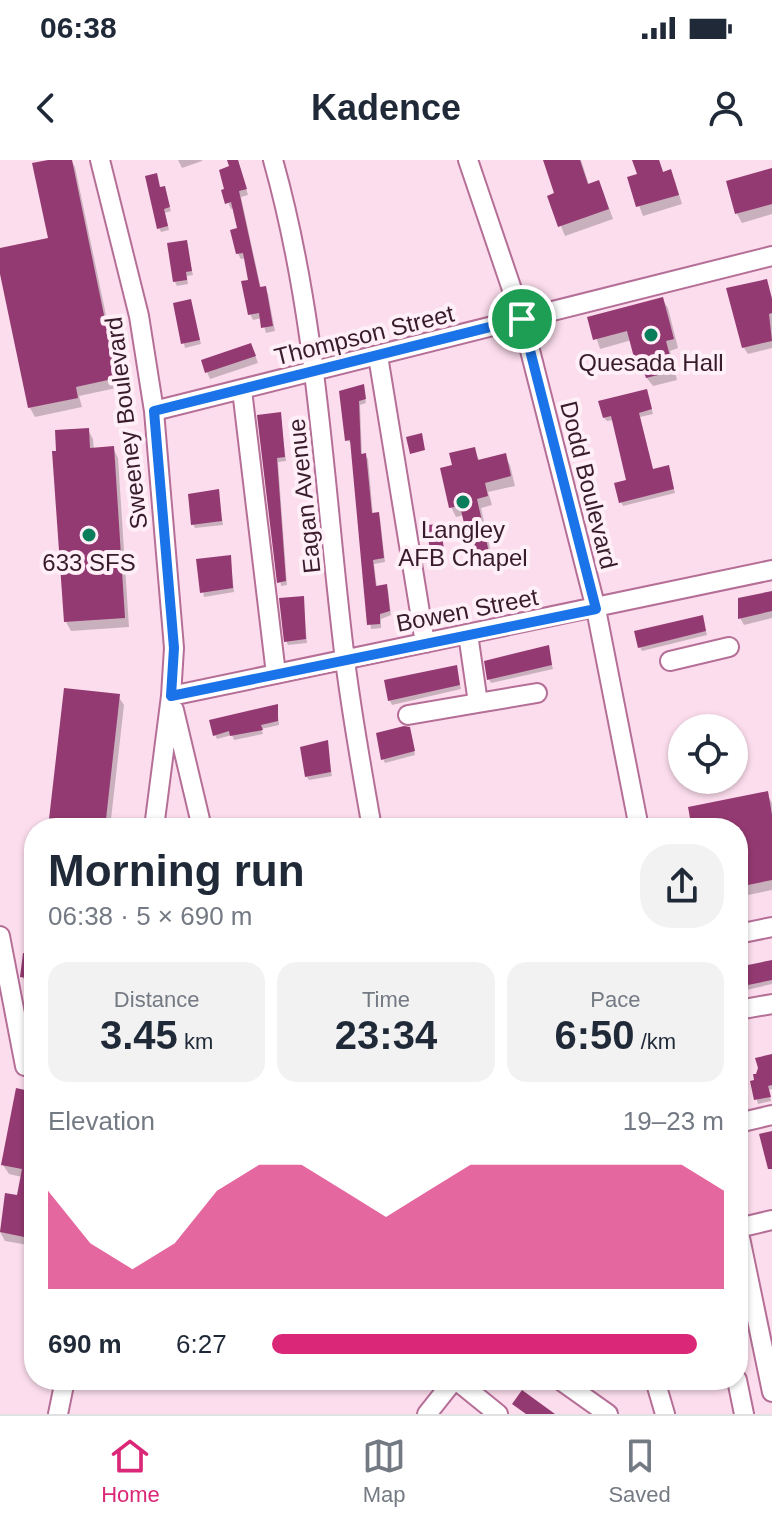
<!DOCTYPE html>
<html lang="en">
<head>
<meta charset="utf-8">
<style>
  :root { --surface:#fff; --page:#f2f2f3; --text:#1f2937; --muted:#747a83; --line:#e0e1e3; --accent:#db2777 }
  body { margin:0; font-family:Arial,sans-serif; background:var(--page); color:var(--text); height:100vh; display:flex; flex-direction:column; font-size:30px; white-space:nowrap }
  * { box-sizing:border-box; margin:0 }
  p { font-size:26px; color:var(--muted) }
  .icon { flex:none; width:44px; height:44px; fill:none; stroke:currentColor; stroke-width:2; stroke-linecap:round; stroke-linejoin:round }
  .map { position:relative; flex:1; overflow:hidden }
  .sheet { position:absolute; left:24px; top:658px; width:724px; height:572px; display:flex; flex-direction:column; background:var(--surface); border-radius:32px; box-shadow:0 2px 6px #0004 }
  .sheet>* { flex:none }
  .controls { position:absolute; left:668px; top:554px; display:grid; gap:16px }
  .controls a { display:grid; place-items:center; width:80px; height:80px; border-radius:50%; background:var(--surface); box-shadow:0 2px 6px #0004; font-size:40px }
  .pin { position:absolute; display:grid; place-items:center; width:68px; height:68px; color:#fff; margin:-34px; border:4px solid #fff; border-radius:50%; box-shadow:0 2px 8px #0007 }
  .round { display:grid; place-items:center; flex:none; width:84px; height:84px; border-radius:32px; background:var(--page) }
  .summary { display:flex; align-items:center; justify-content:space-between; height:136px; padding:0 24px }
  h1 { font-size:44px; font-weight:700; line-height:60px }
  .figures { display:grid; grid-template-columns:repeat(3,1fr); gap:12px; height:136px; padding:8px 24px }
  .figures div { display:grid; align-content:center; border-radius:20px; background:var(--page); text-align:center }
  .figures b { font-size:40px; font-weight:700 }
  .figures small { font-size:22px; font-weight:400 }
  .figures p { font-size:22px }
  .chart { height:224px; padding:16px 24px }
  .chart p { display:flex; justify-content:space-between }
  .chart svg { width:100%; height:144px; margin-top:8px; fill:var(--accent); opacity:.7 }
  ul { padding:0 24px; list-style:none; font-size:26px }
  li { display:grid; grid-template-columns:128px 96px 1fr; align-items:center; height:60px }
  li i { height:20px; border-radius:10px; background:var(--accent) }
  .status { display:flex; justify-content:space-between; align-items:center; height:56px; padding:0 40px; background:var(--surface); direction:ltr }
  .status svg { height:22px; fill:currentColor }
  header { display:flex; justify-content:space-between; align-items:center; height:104px; padding:0 24px; background:var(--surface); font-size:36px; font-weight:700 }
  .tabs { display:flex; justify-content:space-around; align-items:center; height:112px; border-top:2px solid var(--line); background:var(--surface); font-size:22px; color:var(--muted) }
  .tabs a { display:grid; justify-items:center; gap:4px }
  .tabs .on { color:var(--accent) }
  .map>svg:first-child { display:block }
  .shadow { fill:#0003 }
  .building { fill:#943a72 }
  .lines { fill:none; stroke-linecap:round; stroke-linejoin:round }
  .minor-casing { stroke:#b56f97; stroke-width:22 }
  .minor { stroke:#fff; stroke-width:18 }
  .route-casing { stroke:#fff; stroke-width:16 }
  .route { stroke:#1a73e8; stroke-width:10 }
  .poi-dot { fill:#0a7e5b; stroke:#ffeff7; stroke-width:3 }
  .labels { text-anchor:middle; dominant-baseline:central; stroke-width:8; stroke-linejoin:round; paint-order:stroke }
  .street-label { font-size:24px; fill:#381c2c; stroke:#ffeff7 }
  .poi-label { font-size:24px; fill:#381c2c; stroke:#ffeff7 }
</style>
</head>
<body>
<div class="status"><b>06:38</b><svg viewBox="0 0 49 12"><path d="M0 12V9h3v3zM5 12V6h3v6zM10 12V3h3v9zM15 12V0h3v12zM26 1h20v11H26zM47 4h2v5h-2z"/></svg></div>
<header><svg class="icon" aria-label="back" viewBox="0 0 24 24"><path d="M15 5l-7 7 7 7"/></svg>Kadence<svg class="icon" aria-label="person" viewBox="0 0 24 24"><circle cx="12" cy="8" r="4"/><path d="M4 21q1-7 8-7t8 7"/></svg></header>
<div class="map">
<svg width="772" height="1254" viewBox="0 0 772 1254">
  <rect width="100%" height="100%" fill="#fcdded"/>
  <path class="shadow" d="M58,0H71L75,7L121,227L79,236L82,247L35,257L30,248L0,104V90L50,79Z
    M178,0H202V1L182,8Z
    M229,0H238L248,35L241,37L261,129L265,128L268,134L275,171L266,173L262,158L253,160L250,154L251,122L246,98L241,99L238,94L239,70L235,48L231,49L223,31L231,8Z
    M545,0H581L589,25L598,22L603,31L613,59L565,76L549,37L557,35Z
    M634,0H659L664,14L670,12L675,21L682,44L643,56L629,19L639,15Z
    M772,10V54L742,63L737,54L728,23Z
    M164,28L171,51L165,53L169,70L161,72L159,68L160,29Z
    M186,82L193,115L187,116L188,124L177,126L175,122Z
    M766,122L772,137V188L748,194L744,188Z
    M662,139L668,148L678,188L670,191L677,220L653,226L639,208L632,180L600,189L590,158Z
    M190,141L201,184L185,188L175,144Z
    M254,192L258,203L210,219L207,212Z
    M363,226L366,243L360,245L362,296L365,295L368,299L373,355L378,354L380,358L385,402L374,404L377,428L386,426L388,430L391,455L381,459V468L371,469L352,284L347,280Z
    M648,235L653,254L640,257L653,311H670L675,333L623,346L621,342L628,321L614,260L607,261L604,258Z
    M280,254L286,301L278,302L287,425L281,426L259,257Z
    M88,270L93,279L94,290L113,288L118,298L129,467L71,471L66,462Z
    M474,289L480,302L505,296L510,305L515,326L488,332L492,345L481,348L494,407L480,410L475,401L464,355L456,357L451,347L454,306Z
    M218,331L223,365L195,368L193,364Z
    M230,397L234,432L204,437L198,401Z
    M772,433V458L744,465L740,458Z
    M303,438L307,483L288,485L286,481Z
    M704,462L707,475L642,491L640,487Z
    M548,487L553,509L491,523L489,519Z
    M456,507L461,529L392,545L390,541L387,522Z
    M118,536L124,545L110,668H49Z
    M277,546L279,565L261,569L263,574L234,580L232,575L217,579L215,575Z
    M411,573L415,595L385,603L383,599Z
    M327,583L332,616L309,620L307,617Z
    M767,634L772,643V730L738,737V668H696L694,665L720,660Z
    M34,796V870L29,854L32,826L27,825L22,816Z
    M772,802V824L738,832V809Z
    M772,896V929L769,930L771,941L758,944L752,922L757,921Z
    M34,934V1086L5,1081L0,1072L7,1035L18,1037L22,1017L9,1014L3,1005Z"/>
  <path class="building" d="M48,0H72L117,218L76,227L78,238L28,248L0,114V88L48,78L32,3Z
    M227,0H238L247,29L239,31L260,127L266,126L273,166L261,168L259,153L248,155L241,121L248,120L243,93L236,94L230,70L237,68L231,42L225,44L221,30L224,29L219,10L229,6Z
    M543,0H580L588,24L599,20L609,49L558,67L547,36L554,33Z
    M632,0H659L663,12L671,9L679,35L636,47L627,17L637,14Z
    M772,8V44L735,54L726,21Z
    M157,13L160,27L165,26L170,47L164,49L168,66L157,69L145,16Z
    M187,80L192,111L186,112L187,120L173,122L167,83Z
    M767,119L772,139V153L769,154L772,181L742,188L726,128Z
    M663,137L674,179L666,181L674,211L646,218L643,207L637,209L627,171L593,180L587,157Z
    M191,139L200,180L181,184L173,143Z
    M251,183L256,196L205,213L201,200Z
    M364,224L366,239L359,241L361,294L366,293L372,353L379,352L384,398L373,400L376,426L387,424L390,451L380,454V464L367,465L350,280L345,281L339,231Z
    M647,229L652,249L639,253L653,309L669,305L674,329L619,343L614,323L626,320L611,256L603,258L598,241Z
    M281,252L285,297L277,298L286,421L277,423L257,255Z
    M89,268L90,288L114,286L125,458L64,462L52,291H56L55,270Z
    M422,273L425,290L410,294L406,277Z
    M475,287L478,300L506,293L511,316L485,323L488,336L477,339L490,397L473,402L460,346L449,348L440,308L452,305L449,293Z
    M219,329L222,361L191,365L188,334Z
    M440,364L445,395L431,396L426,365Z
    M231,395L233,428L200,433L196,399Z
    M772,431V451L738,459V438Z
    M304,436L306,479L284,482L279,438Z
    M703,455L706,471L638,488L634,471Z
    M549,485L552,505L487,520L484,501Z
    M457,505L460,525L388,541L384,520Z
    M64,528L120,534L105,668H48Z
    M278,544V561L261,565L263,570L230,576L229,571L213,576L209,560Z
    M404,566L410,567L415,591L381,600L376,573Z
    M328,580L331,612L305,617L300,587Z
    M768,631L772,655V720L738,727V668H711L710,660L691,664L688,647Z
    M23,793L34,794V819L20,817Z
    M772,800V820L738,827V807Z
    M772,894V925L768,926L771,937L754,940L750,921L754,920L753,914H756L758,908L755,898Z
    M16,928L34,932V1079L0,1072L5,1033L17,1035L22,1009L1,1005Z
    M772,971V1009H768L759,974Z
    M522,1230L555,1254H526L512,1244Z"/>
  <g class="lines">
    <g class="minor-casing">
      <path id="minor" d="M100,0L139,156L154,251L174,488L171,536L154,668
        M273,0C319,163 324,333 345,500C352,556 362,612 372,668
        M468,0L522,159L596,449L639,668
        M378,196L425,483
        M242,230L276,514
        M154,251L772,96
        M468,474L478,543L537,533
        M670,501L729,487
        M171,536L772,410
        M174,550L202,668
        M408,555L478,543
        M738,774L772,767
        M0,776L25,906L34,908
        M738,850L772,844
        M738,963L772,955
        M738,1068L772,1232
        M738,1068L772,1060
        M456,1220L498,1254
        M560,1220L608,1254
        M655,1220L665,1254
        M737,1220L744,1254
        M58,1254L65,1220
        M427,1254L454,1220"/>
    </g>
    <use href="#minor" class="minor"/>
  </g>
  <g class="lines">
    <g class="route-casing">
      <path id="route" d="M522,159L596,449L171,536L174,488L154,251Z"/>
    </g>
    <use href="#route" class="route"/>
  </g>
  <g class="poi-dot">
    <circle cx="651" cy="175" r="8"/>
    <circle cx="463" cy="342" r="8"/>
    <circle cx="89" cy="375" r="8"/>
  </g>
  <g class="labels">
    <g class="street-label">
      <text transform="translate(364 175) rotate(-14)">Thompson Street</text>
      <text transform="translate(126 263) rotate(-97)">Sweeney Boulevard</text>
      <text transform="translate(589 325) rotate(76)">Dodd Boulevard</text>
      <text transform="translate(304 336) rotate(-96)">Eagan Avenue</text>
      <text transform="translate(467 450) rotate(-11)">Bowen Street</text>
    </g>
    <g class="poi-label">
      <text x="651" y="202">Quesada Hall</text>
      <text x="463" y="369">Langley<tspan x="463" dy="28">AFB Chapel</tspan></text>
      <text x="89" y="402">633 SFS</text>
    </g>
  </g>
</svg>
<div class="controls">
<a><svg class="icon" aria-label="locate" viewBox="0 0 24 24"><circle cx="12" cy="12" r="6"/><path d="M12 2v4M12 18v4M2 12h4M18 12h4"/></svg></a>
</div>
<div class="pin" style="left:522px;top:159px;background:#1e9e55"><svg class="icon" aria-label="arrive" viewBox="0 0 24 24"><path d="M6 21V4h12l-3 4 3 4H6"/></svg></div>
<section class="sheet">
<div class="summary"><div><h1>Morning run</h1><p>06:38 · 5 × 690 m</p></div><a class="round"><svg class="icon" aria-label="share" viewBox="0 0 24 24"><path d="M12 15V3M7 8l5-5 5 5M5 13v7h14v-7"/></svg></a></div>
<div class="figures">
<div><p>Distance</p><b>3.45<small> km</small></b></div>
<div><p>Time</p><b>23:34</b></div>
<div><p>Pace</p><b>6:50<small> /km</small></b></div>
</div>
<div class="chart"><p><span>Elevation</span>19–23 m</p>
<svg viewBox="0 0 160 44" preserveAspectRatio="none"><path d="M0 44V14L10 30L20 38L30 30L40 14L50 6L60 6L70 14L80 22L90 14L100 6L110 6L120 6L130 6L140 6L150 6L160 14V44z"/></svg>
</div>
<ul>
<li><b>690 m</b>6:27<i style="width:94%"></i></li>
</ul>
</section>
</div>
<nav class="tabs">
<a class="on"><svg class="icon" aria-label="home" viewBox="0 0 24 24"><path d="M3 11l9-7 9 7M6 9v11h12V9"/></svg>Home</a>
<a><svg class="icon" aria-label="map" viewBox="0 0 24 24"><path d="M3 6l6-2 6 2 6-2v14l-6 2-6-2-6 2zM9 4v14M15 6v14"/></svg>Map</a>
<a><svg class="icon" aria-label="saved" viewBox="0 0 24 24"><path d="M7 4h10v16l-5-4-5 4z"/></svg>Saved</a>
</nav>
</body>
</html>
